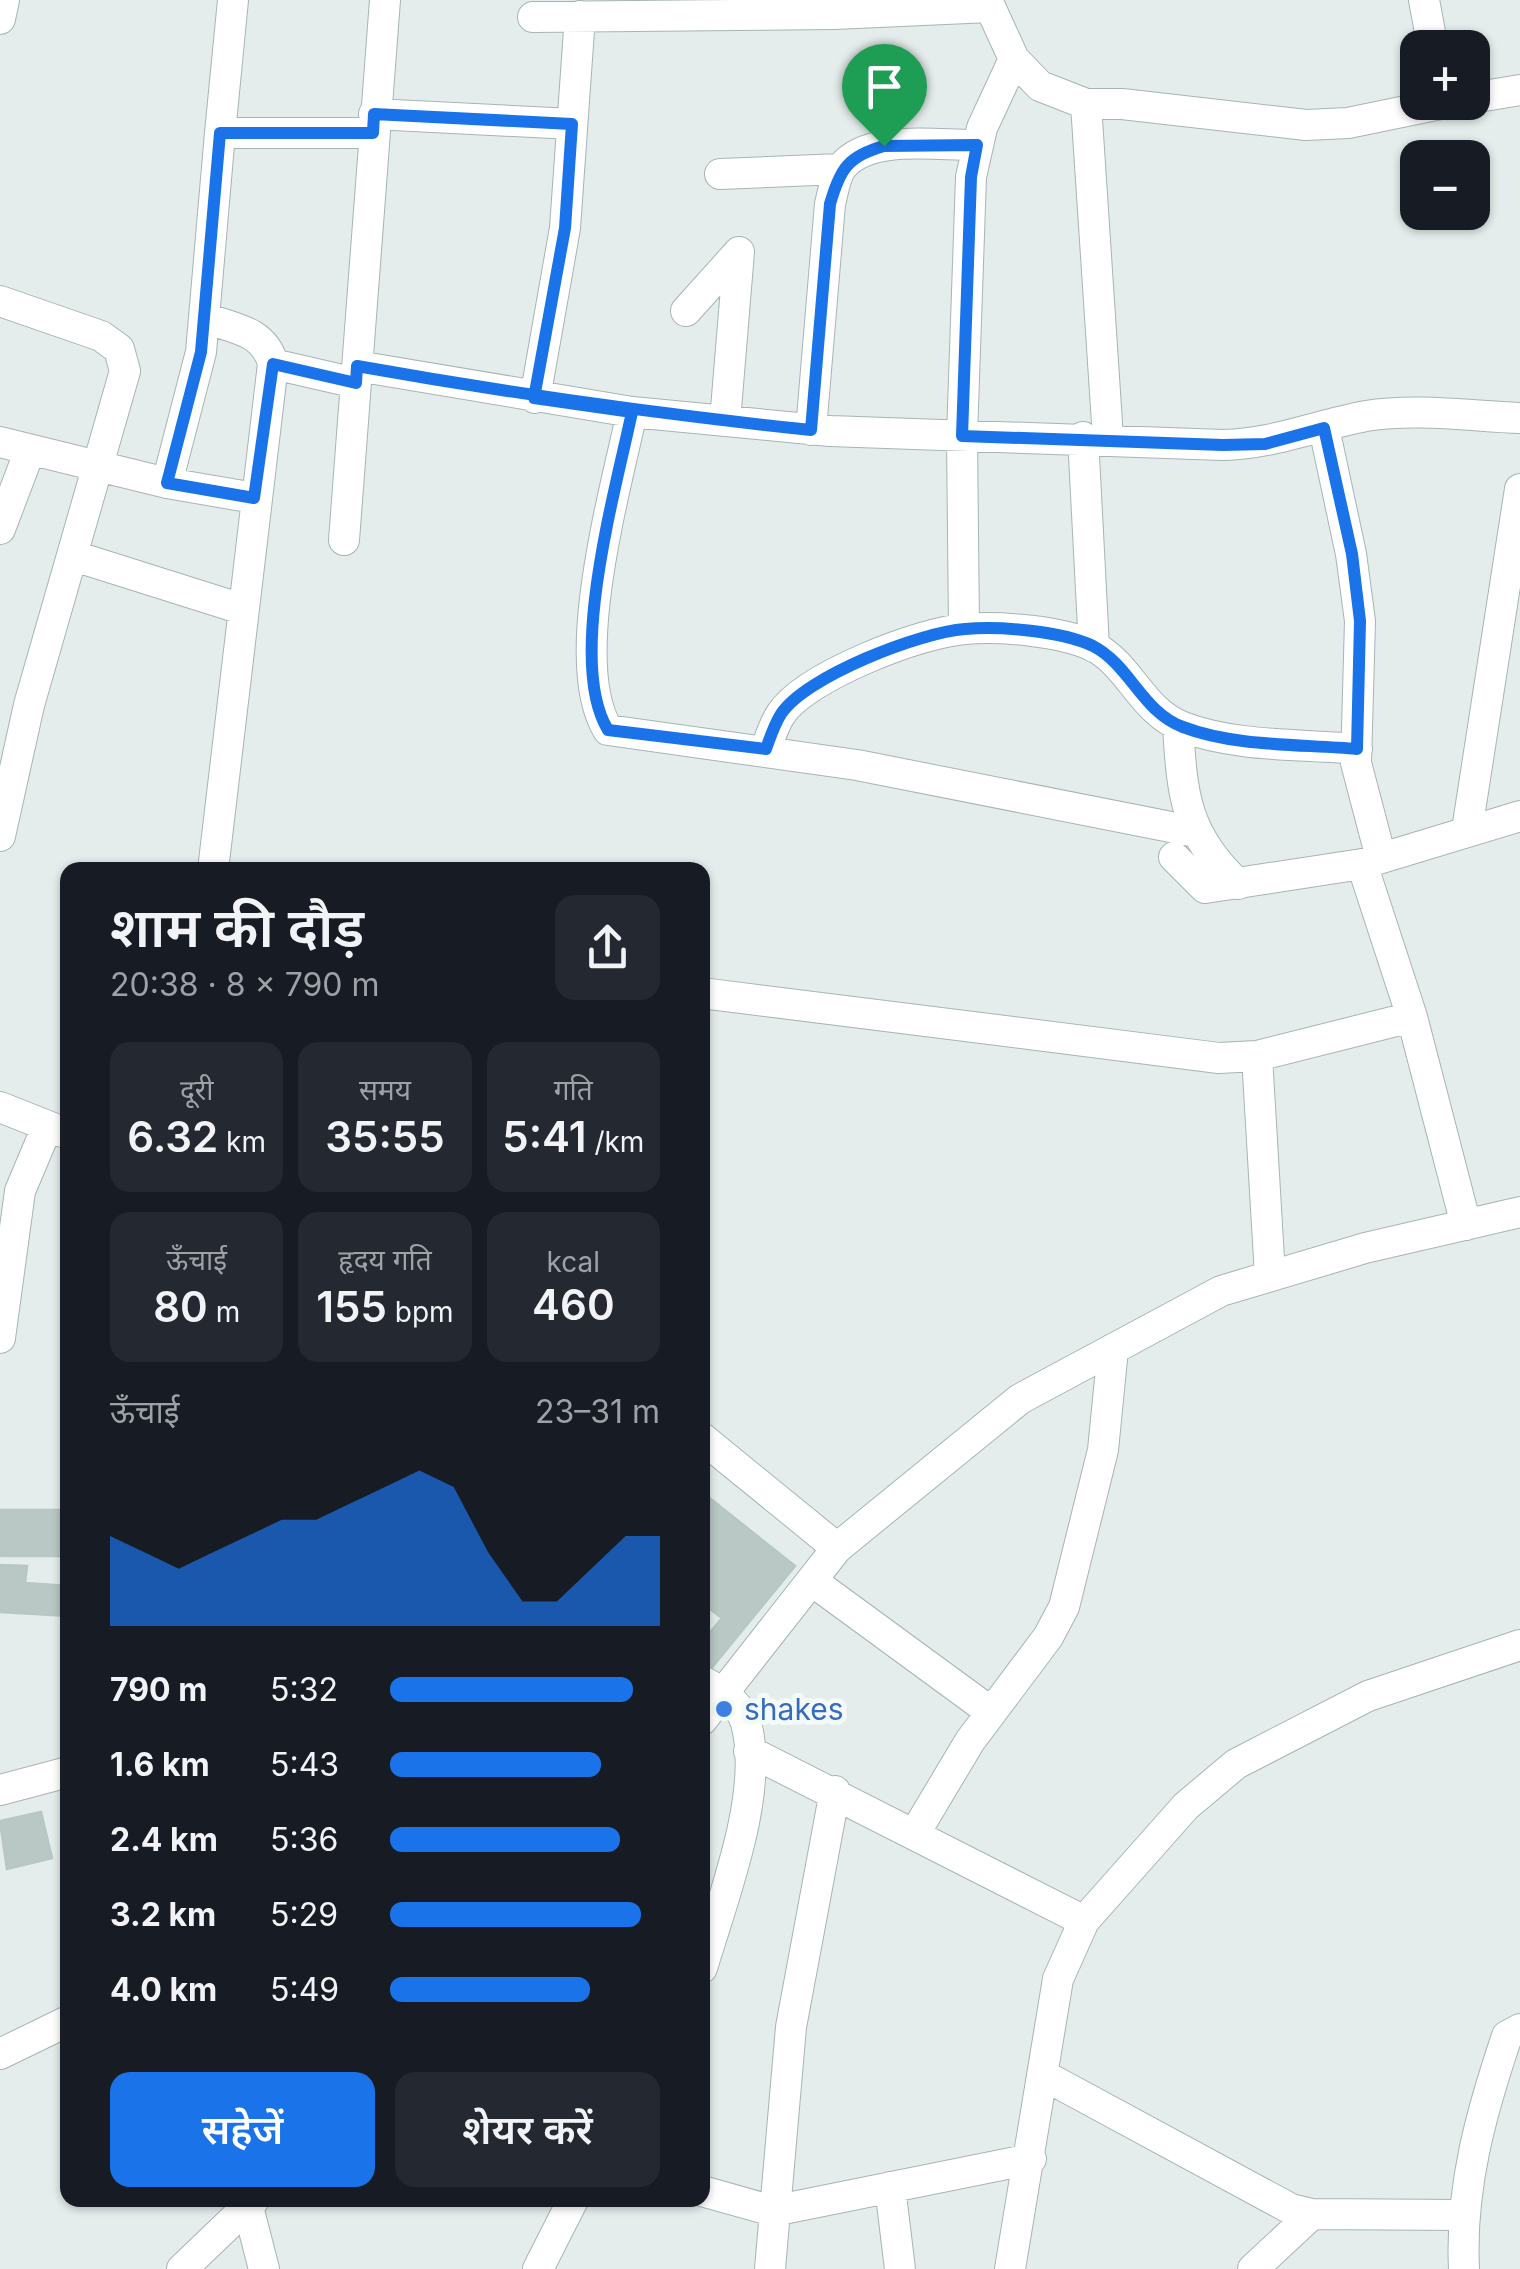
<!DOCTYPE html>
<html lang="hi">
<head>
<meta charset="utf-8">
<style>
  :root { --surface:#171b24; --page:#242831; --text:#f1f3f6; --muted:#9ea1a6; --accent:#1a73e8 }
  body { margin:0; font-family:Inter,"Noto Sans Devanagari",sans-serif; background:var(--page); color:var(--text); height:100vh; display:flex; flex-direction:column; font-size:38px; white-space:nowrap }
  * { box-sizing:border-box; margin:0 }
  p { font-size:32px; color:var(--muted) }
  .icon { flex:none; width:55px; height:55px; fill:none; stroke:currentColor; stroke-width:2; stroke-linecap:round; stroke-linejoin:round }
  .map { position:relative; flex:1; overflow:hidden }
  .details { position:absolute; left:60px; top:862px; width:650px; height:1345px; display:flex; flex-direction:column; background:var(--surface); border-radius:20px; box-shadow:0 2px 8px #0004 }
  .details>* { flex:none }
  .buttons { position:absolute; left:1400px; top:30px; display:grid; gap:20px }
  .buttons a { display:grid; place-items:center; width:90px; height:90px; border-radius:20px; background:var(--surface); box-shadow:0 2px 8px #0004; font-size:50px }
  .pin { position:absolute; display:grid; place-items:center; width:85px; height:85px; color:#fff; margin:-102px -42px; border-radius:50% 50% 50% 0; rotate:-45deg; box-shadow:0 0 10px #0007 }
  .pin .icon { rotate:45deg }
  .round { display:grid; place-items:center; flex:none; width:105px; height:105px; border-radius:20px; background:var(--page) }
  .headline { display:flex; align-items:center; justify-content:space-between; height:170px; padding:0 50px }
  h1 { font-size:55px; font-weight:600; line-height:75px }
  .metrics { display:grid; grid-template-columns:repeat(3,1fr); gap:15px; height:170px; padding:10px 50px }
  .metrics div { display:grid; align-content:center; border-radius:20px; background:var(--page); text-align:center }
  .metrics b { font-size:42px; font-weight:600 }
  .metrics small { font-size:28px; font-weight:400 }
  .metrics p { font-size:28px }
  .chart { height:280px; padding:20px 50px }
  .chart p { display:flex; justify-content:space-between }
  .chart svg { width:100%; height:180px; margin-top:10px; fill:var(--accent); opacity:.7 }
  .primary-button { display:flex; gap:20px; margin-top:auto; padding:20px 50px }
  .primary-button a { flex:1; height:115px; border-radius:20px; background:var(--accent); color:#fff; font-size:40px; font-weight:600; line-height:115px; text-align:center }
  .primary-button a+a { background:var(--page); color:var(--text) }
  ul { padding:0 50px; list-style:none; font-size:32px }
  li { display:grid; grid-template-columns:160px 120px 1fr; align-items:center; height:75px }
  li i { height:25px; border-radius:12px; background:var(--accent) }
  .map>svg:first-child { display:block }
  .building { fill:#b9c8c5; stroke:#b6c7c4; stroke-width:2.5 }
  .lines { fill:none; stroke-linecap:round; stroke-linejoin:round }
  .minor-casing { stroke:#a6b5b4; stroke-width:32 }
  .tertiary-casing { stroke:#a6b5b4; stroke-width:32 }
  .minor { stroke:#fff; stroke-width:30 }
  .tertiary { stroke:#fff; stroke-width:30 }
  .route-casing { stroke:#fff; stroke-width:20 }
  .route { stroke:#1a73e8; stroke-width:12 }
  .shop-dot { fill:#3f7fe0; stroke:#f4faf8; stroke-width:4 }
  .labels { text-anchor:middle; dominant-baseline:central; stroke-width:10; stroke-linejoin:round; paint-order:stroke }
  .shop-label { font-size:30px; fill:#366cbe; stroke:#f4faf8; text-anchor:start }
</style>
</head>
<body>
<div class="map">
<svg width="1520" height="2269" viewBox="0 0 1520 2269">
  <rect width="100%" height="100%" fill="#e4edeb"/>
  <path class="building" d="M702,1492L795,1566L709,1671L702,1666V1642L722,1618L702,1603Z
    M0,1510H68V1556H0Z
    M0,1565L27,1566L25,1583L68,1586V1616L0,1612Z
    M41,1812L52,1858L7,1869L0,1821Z"/>
  <g class="lines">
    <g class="minor-casing">
      <path id="minor" d="M233,0L220,133H373
        M987,0L1014,59L1040,86L1086,104H1122L1306,125L1348,123L1450,102
        M1424,0L1433,48
        M533,17L834,14L990,7
        M0,19L4,0
        M1472,98L1520,90
        M1086,104L1108,438
        M374,114L572,124
        M720,174L840,169
        M0,301L101,336L119,349L125,371L29,705L0,836
        M686,311L739,252
        M204,318C234,328 265,331 273,364L213,870
        M273,364L356,383
        M357,366L632,412L830,431L1223,445C1274,444 1317,425 1366,416C1416,408 1469,416 1520,418
        M535,398L565,228L580,16
        M632,412C616,489 566,662 608,730L857,765L1196,832
        M725,421L739,252
        M1324,428L1351,554L1360,621L1356,763L1381,858
        M811,430L830,204C833,193 835,176 842,167C869,133 939,146 977,145
        M1083,437L1094,647
        M0,442L167,483L254,498
        M167,483L201,352L220,133
        M0,529L30,450
        M344,540L385,0
        M74,556L242,609
        M964,629L962,436L971,177L982,128L1014,59
        M1178,726C1182,794 1185,835 1238,884
        M766,749C770,738 774,724 781,714C806,676 921,632 965,629C1000,626 1062,631 1093,646C1130,665 1142,712 1183,727C1235,747 1302,744 1357,749
        M1467,830L1520,489
        M1174,857L1205,888L1362,864
        M702,993L1219,1058L1257,1056L1412,1017
        M1257,1056L1270,1276
        M0,1107L68,1134
        M1466,1225L1412,1017L1362,864L1520,816
        M0,1338L20,1191L47,1127
        M702,1438L837,1548
        M812,1581L991,1712
        M702,1681C720,1690 740,1703 746,1723C765,1793 722,1900 702,1968
        M749,1751L1084,1921
        M0,1790L68,1772
        M915,1833L970,1741L1048,1637L1064,1607L1103,1450L1113,1349
        M0,2054L68,2021
        M1045,2076L1291,2209L1312,2214L1461,2215
        M890,2187L900,2269
        M702,2191L773,2211L1031,2159
        M248,2207L264,2269
        M538,2269L573,2200
        M770,2269L791,2027L835,1791
        M1010,2269L1058,1979L1084,1921L1186,1806L1236,1764L1368,1696L1520,1645
        M1253,2269L1312,2214
        M1464,2269C1460,2188 1481,2113 1507,2036L1520,2029"/>
    </g>
    <g class="tertiary-casing">
      <path id="tertiary" d="M702,1720L837,1548L1020,1399L1221,1291L1365,1248L1520,1212
        M182,2269L254,2200"/>
    </g>
    <use href="#minor" class="minor"/>
    <use href="#tertiary" class="tertiary"/>
  </g>
  <g class="lines">
    <g class="route-casing">
      <path id="route" d="M884,146C848,156 840,169 830,204L811,430C658,414 508,393 357,366L356,383L273,364L254,498L167,483L201,352L220,133H373L374,114L572,124L565,228L534,398L632,412C616,489 566,662 608,730L766,749C770,738 774,725 781,714C806,676 921,632 965,629C1000,626 1062,631 1093,646C1130,665 1142,712 1183,727C1235,747 1302,744 1357,749L1360,621L1352,554L1324,428L1265,444L1223,445L962,436L971,177L977,145L884,146"/>
    </g>
    <use href="#route" class="route"/>
  </g>
  <circle class="shop-dot" cx="724" cy="1709" r="10"/>
  <g class="labels">
    <g class="shop-label">
      <text x="744" y="1709">shakes</text>
    </g>
  </g>
</svg>
<div class="buttons">
<a>+</a>
<a>−</a>
</div>
<div class="pin" style="left:884px;top:146px;background:#1e9e55"><svg class="icon" aria-label="arrive" viewBox="0 0 24 24"><path d="M6 21V4h12l-3 4 3 4H6"/></svg></div>
<section class="details">
<div class="headline"><div><h1>शाम की दौड़</h1><p>20:38 · 8 × 790 m</p></div><a class="round"><svg class="icon" aria-label="share" viewBox="0 0 24 24"><path d="M12 15V3M7 8l5-5 5 5M5 13v7h14v-7"/></svg></a></div>
<div class="metrics">
<div><p>दूरी</p><b>6.32<small> km</small></b></div>
<div><p>समय</p><b>35:55</b></div>
<div><p>गति</p><b>5:41<small> /km</small></b></div>
</div>
<div class="metrics">
<div><p>ऊँचाई</p><b>80<small> m</small></b></div>
<div><p>हृदय गति</p><b>155<small> bpm</small></b></div>
<div><p>kcal</p><b>460</b></div>
</div>
<div class="chart"><p><span>ऊँचाई</span>23–31 m</p>
<svg viewBox="0 0 160 44" preserveAspectRatio="none"><path d="M0 44V22L10 26L20 30L30 26L40 22L50 18L60 18L70 14L80 10L90 6L100 10L110 26L120 38L130 38L140 30L150 22L160 22V44z"/></svg>
</div>
<ul>
<li><b>790 m</b>5:32<i style="width:90%"></i></li>
<li><b>1.6 km</b>5:43<i style="width:78%"></i></li>
<li><b>2.4 km</b>5:36<i style="width:85%"></i></li>
<li><b>3.2 km</b>5:29<i style="width:93%"></i></li>
<li><b>4.0 km</b>5:49<i style="width:74%"></i></li>
</ul>
<div class="primary-button"><a>सहेजें</a><a>शेयर करें</a></div>
</section>
</div>
</body>
</html>
